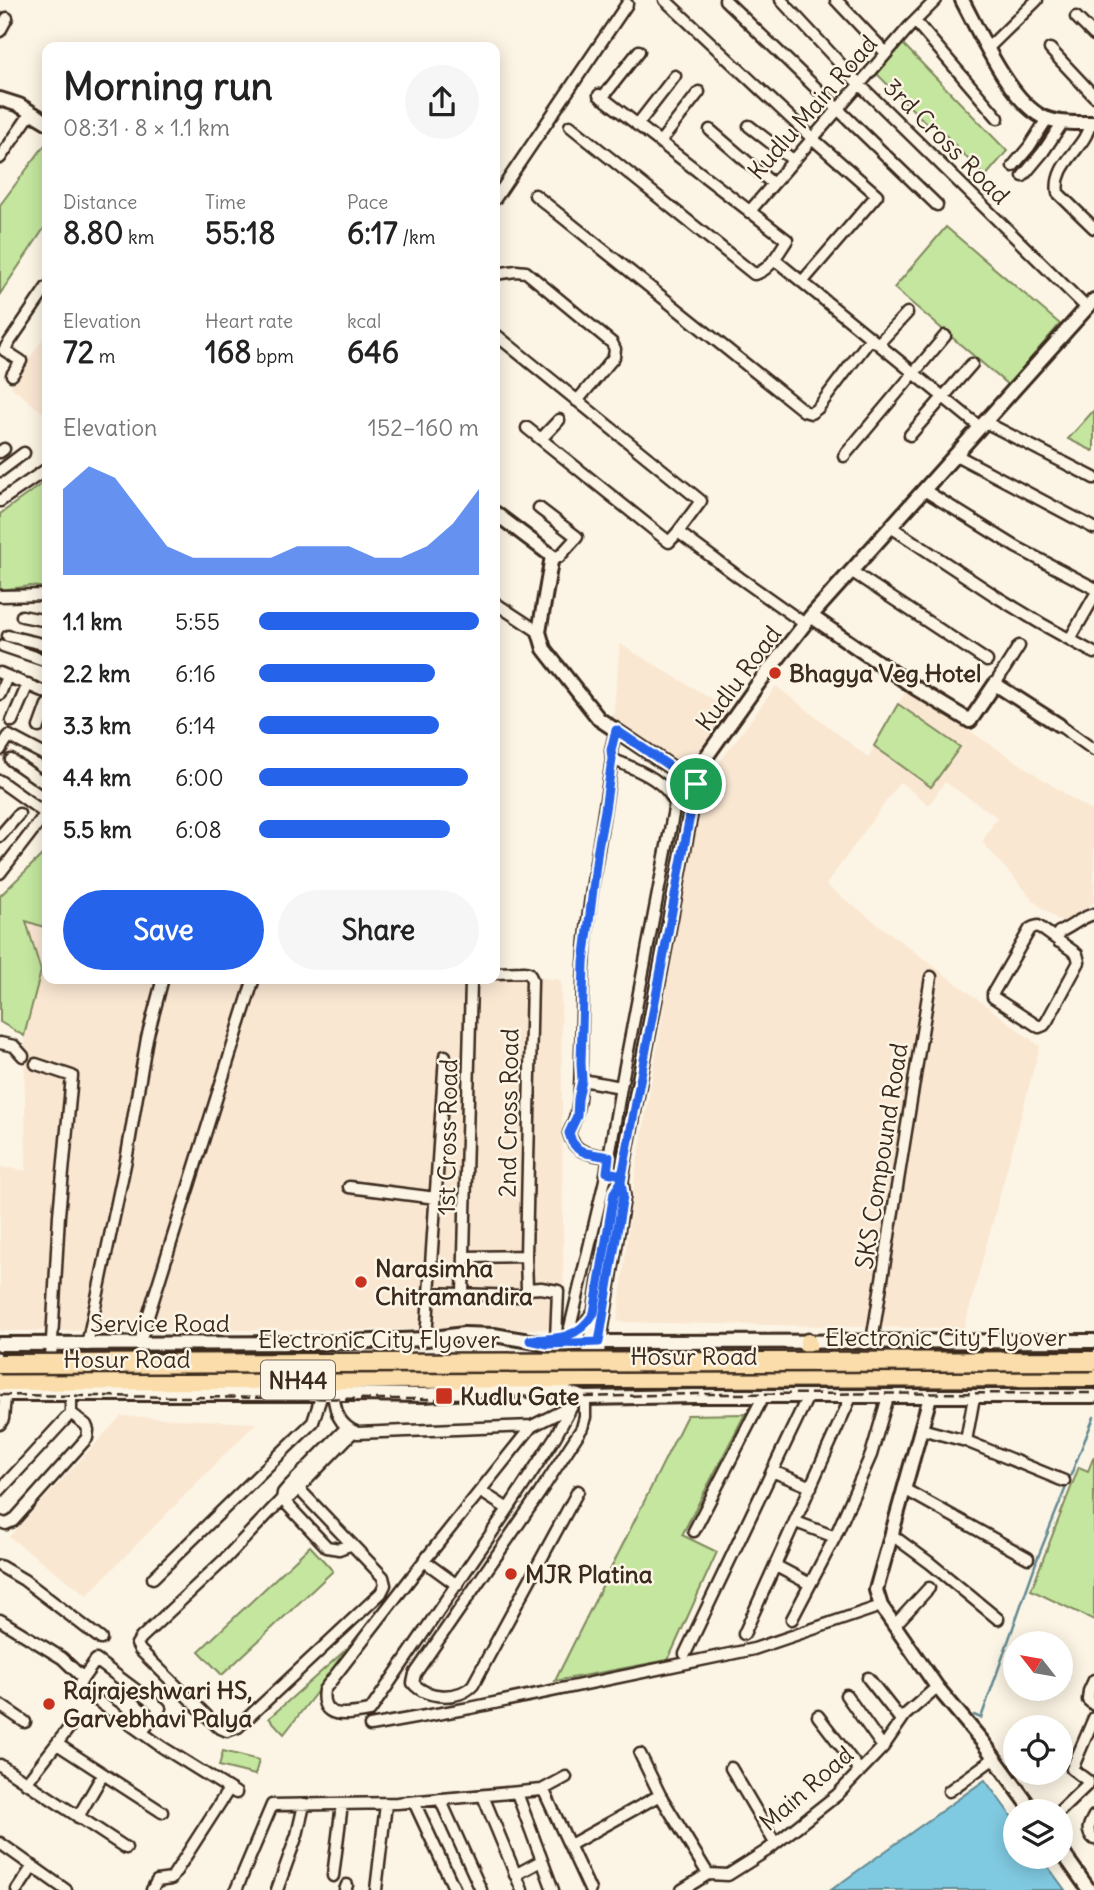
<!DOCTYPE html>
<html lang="en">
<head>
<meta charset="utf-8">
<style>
  :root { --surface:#fff; --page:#f6f6f6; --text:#222; --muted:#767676; --accent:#2563eb }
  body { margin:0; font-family:Delius,sans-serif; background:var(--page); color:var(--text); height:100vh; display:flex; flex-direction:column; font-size:26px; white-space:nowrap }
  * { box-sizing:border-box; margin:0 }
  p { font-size:23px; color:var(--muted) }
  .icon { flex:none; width:38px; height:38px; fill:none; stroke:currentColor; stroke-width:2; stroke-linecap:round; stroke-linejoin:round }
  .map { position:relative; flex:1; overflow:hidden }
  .panel { position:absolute; left:42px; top:42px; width:458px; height:942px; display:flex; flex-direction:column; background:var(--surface); border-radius:14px; box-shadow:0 4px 18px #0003 }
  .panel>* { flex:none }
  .needle { width:46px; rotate:301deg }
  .controls { position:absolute; left:1003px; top:1631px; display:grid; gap:14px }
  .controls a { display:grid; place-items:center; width:70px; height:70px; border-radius:50%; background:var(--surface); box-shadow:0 4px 18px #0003; font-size:35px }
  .pin { position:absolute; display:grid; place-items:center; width:60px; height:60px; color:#fff; margin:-30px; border:4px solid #fff; border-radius:50%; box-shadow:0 2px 7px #0007 }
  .round { display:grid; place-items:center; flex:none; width:74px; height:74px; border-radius:37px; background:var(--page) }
  .overview { display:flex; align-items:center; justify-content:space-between; height:119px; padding:0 21px }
  h1 { font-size:38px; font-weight:700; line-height:52px }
  .stats { display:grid; grid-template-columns:repeat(3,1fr); gap:10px; height:119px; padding:7px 21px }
  .stats div { display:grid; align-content:center }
  .stats b { font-size:30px; font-weight:700 }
  .stats small { font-size:19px; font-weight:400 }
  .stats p { font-size:19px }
  .chart { height:196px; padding:14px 21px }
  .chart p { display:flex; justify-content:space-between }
  .chart svg { width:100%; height:126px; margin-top:7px; fill:var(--accent); opacity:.7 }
  .button { display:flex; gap:14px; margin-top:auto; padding:14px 21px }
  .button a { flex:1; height:80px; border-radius:42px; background:var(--accent); color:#fff; font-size:28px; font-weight:700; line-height:80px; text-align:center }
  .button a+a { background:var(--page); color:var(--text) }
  ul { padding:0 21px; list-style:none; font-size:23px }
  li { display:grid; grid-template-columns:112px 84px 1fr; align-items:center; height:52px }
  li i { height:18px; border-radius:9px; background:var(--accent) }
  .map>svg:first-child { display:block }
  .built { fill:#fae7d2 }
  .green { fill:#c4e69f; stroke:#80885e; stroke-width:2 }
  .water { fill:#80cae1; stroke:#648a93; stroke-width:2 }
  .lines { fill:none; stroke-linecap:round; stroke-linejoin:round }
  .stream { stroke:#648a93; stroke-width:2.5 }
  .minor-casing { stroke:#3b2a1e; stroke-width:15 }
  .tertiary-casing { stroke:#3b2a1e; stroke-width:18 }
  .trunk-casing { stroke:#3b2a1e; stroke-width:21 }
  .minor { stroke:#fcf5e5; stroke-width:10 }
  .tertiary { stroke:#fcf5e5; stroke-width:12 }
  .trunk { stroke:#faddab; stroke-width:16 }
  .rail { stroke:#3b2a1e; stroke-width:2.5; stroke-dasharray:10 5; stroke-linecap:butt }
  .motorway-bridge-casing { stroke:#3b2a1e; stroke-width:23; stroke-linecap:butt }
  .motorway-bridge { stroke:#faddab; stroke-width:18 }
  .route-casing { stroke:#fff; stroke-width:14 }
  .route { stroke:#2563eb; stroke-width:9 }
  .poi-dot { fill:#c8321e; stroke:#fcf5e5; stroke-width:2.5 }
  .labels { text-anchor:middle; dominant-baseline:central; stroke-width:5; stroke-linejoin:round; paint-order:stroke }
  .shield { fill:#fcf5e5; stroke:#75675a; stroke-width:2 }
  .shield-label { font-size:23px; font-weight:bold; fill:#3b2a1e }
  .street-label { font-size:24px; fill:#3b2a1e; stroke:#fcf5e5 }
  .poi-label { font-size:24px; font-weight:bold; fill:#3b2a1e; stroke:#fcf5e5; text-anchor:start }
</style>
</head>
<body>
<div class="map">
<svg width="1094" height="1890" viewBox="0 0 1094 1890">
  <rect width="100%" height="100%" fill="#fcf5e5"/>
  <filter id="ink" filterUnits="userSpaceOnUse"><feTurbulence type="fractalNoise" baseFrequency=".0143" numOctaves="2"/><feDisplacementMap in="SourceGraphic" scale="14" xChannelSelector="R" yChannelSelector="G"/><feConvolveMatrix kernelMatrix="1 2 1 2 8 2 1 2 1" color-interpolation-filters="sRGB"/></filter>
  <g filter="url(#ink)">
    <path class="built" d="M47,332V416L11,387Z
      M620,644L732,711L689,773L613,717Z
      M776,686L868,757L907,689L1094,813V903L1062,923L1036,903L982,842L997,817L945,782L929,805L900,782L826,885L1040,1046L964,1329L617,1322L635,1176L702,786Z
      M26,920L47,928V978H495V972L561,980L564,1329L0,1331V1167L26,1170L24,1036L41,971Z
      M121,1416L256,1423L87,1595L9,1537Z"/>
    <path class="green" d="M903,44L1007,151L985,177L935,124L930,127L877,74Z
      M47,142V224L0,294V205Z
      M946,227L1060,324L1008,385L894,288Z
      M1094,410V450L1093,451L1068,439Z
      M47,480V588L31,586L0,590V514Z
      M898,704L960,747L931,787L874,746Z
      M46,851H47V928L26,921L41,971L24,1036L0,1022V896Z
      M745,1414L682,1535L717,1552L668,1660L555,1681L687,1415Z
      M1094,1456V1620L1031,1590L1079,1467L1088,1471Z
      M310,1546L333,1571L222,1675L199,1651Z
      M358,1639L284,1734L269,1718Z
      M223,1751L259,1760L255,1775L219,1766Z"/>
    <path class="water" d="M985,1780L1015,1821V1857H1041L1065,1890H831Z"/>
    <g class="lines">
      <path class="stream" d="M974,1715L981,1718L1038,1557L1094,1417"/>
      <g class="minor-casing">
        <path id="minor" d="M665,0L812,138L877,195L802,282
          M725,0L937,205
          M781,0L859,84L1087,308
          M836,0L886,53
          M1076,17L1094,35
          M915,21L998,118
          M0,31L7,18
          M988,48L1037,0
          M1050,49L1094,96
          M602,98L639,51
          M1090,123C1086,149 1053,163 1058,193L1094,228
          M637,125L675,76
          M570,126L754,274C769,272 779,252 787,240L599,95
          M749,126L793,160
          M710,130L773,184
          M660,142L699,92
          M0,158L31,113
          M1013,166L1029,147L1047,119
          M1023,176L1043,152L1063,122
          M535,195L804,411L811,413L818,408L871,338
          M495,199L627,4
          M749,212L910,26L936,0
          M774,259L980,427
          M495,274L516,271L526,272L612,343L615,349L614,357L577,401
          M495,334L701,501L678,532
          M878,344L907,313
          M12,375L21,361L4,350L47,287
          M985,422L1094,478
          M527,428L669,542L678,532L740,578L805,624
          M910,435L972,364
          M541,439L559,420
          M0,452L4,449
          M956,455L1094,528
          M844,456L945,336
          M0,471L24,453
          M924,490L1016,547L1094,588
          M0,501L47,469
          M539,508L577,537L559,557L552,556
          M891,527L997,597L1040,623L1094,653
          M851,571L987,661
          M0,596L47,595
          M495,603L539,632
          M22,616L47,621
          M8,636L47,645
          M1070,639L1094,597
          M3,646L47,661
          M0,673L47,693
          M995,684L1019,646
          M0,694L7,676
          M12,721L28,684
          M1059,725L1094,750
          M39,727L47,705
          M0,750L9,736L47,756
          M11,760L47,785
          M0,781L46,814
          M0,836L19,814
          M0,873L47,812
          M1038,926L1077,954L1079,962L1047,1021L1044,1025L1039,1027L996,999L993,997V993L1030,929L1034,927Z
          M1059,942L1057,935L1059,932C1072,927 1079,918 1094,914
          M495,973L525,972L529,973L532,980L526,1256L527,1289
          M0,1043L14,1046L23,1056
          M36,1064L72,1076L59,1215L51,1358
          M582,1080L621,1087
          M609,1157C591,1154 574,1154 569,1133C582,1107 580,1083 581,1055C582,1025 582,995 584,965C588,896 603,827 612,759L611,750L616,730
          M349,1187L436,1198
          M465,1257L526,1256
          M527,1289L541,1288L558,1291L556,1339
          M429,1293L520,1296L525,1294L527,1289
          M463,1293L471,982L473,978
          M568,1336L605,1180L621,1087L675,804C666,779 634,769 612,759
          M426,1339L445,1056
          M872,1341L931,977
          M87,1345L127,1155L147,1038L163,978
          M139,1345L254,978
          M333,1394C336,1413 338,1424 357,1433L532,1426L572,1406
          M974,1397L966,1441L1064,1481
          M0,1424L3,1419L6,1387
          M532,1426L424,1561L324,1690C319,1722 351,1714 370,1711L508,1509L555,1437L572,1406
          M921,1429L966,1441
          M772,1471L811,1487
          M298,1488L383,1577L385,1585L381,1593L238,1727L227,1731L218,1727L140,1650L137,1644L141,1638L224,1560L282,1499L283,1493L289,1486L346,1428
          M904,1489L1028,1558
          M0,1490L71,1413V1394
          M480,1491L508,1509
          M578,1491L473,1685C459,1700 426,1699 413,1683L415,1674L539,1494L582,1428L585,1417V1398
          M282,1499L288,1498L291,1496L354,1431
          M282,1499L327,1547L339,1549L352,1544
          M0,1522L6,1524L13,1521L87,1438L88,1430L86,1425L71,1413
          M796,1522L835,1537
          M694,1531L763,1397
          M892,1535L930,1563L998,1619
          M424,1561L457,1585
          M0,1566L24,1580L101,1639
          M776,1566L810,1584
          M153,1578L313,1422L322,1394
          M792,1619L835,1537L871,1455L888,1397
          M0,1620L62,1658L83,1678L78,1687L162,1747L236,1793
          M894,1626L929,1588
          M744,1634L851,1397
          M685,1654L808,1396
          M83,1678L96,1660L160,1708L142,1732
          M868,1678L901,1720
          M1094,1680L1089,1691L1088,1700L1094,1705
          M846,1695L883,1747
          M0,1705L25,1722
          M818,1716L860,1771
          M370,1726L470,1708L754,1649L881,1606
          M57,1744L162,1812
          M640,1754L660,1795
          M0,1765L126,1848
          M731,1768L775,1843
          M26,1783L69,1728
          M542,1790L545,1793L590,1890
          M949,1791L993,1759
          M517,1793L553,1890
          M483,1796L522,1890
          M440,1799L481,1890
          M414,1802L455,1890
          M1060,1811L1088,1784V1781L1072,1769L1094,1718
          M1094,1816C1089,1825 1085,1831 1094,1839
          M78,1817L99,1781
          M0,1843L66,1890
          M570,1845L660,1795L708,1874
          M515,1875L541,1861
          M333,1876L342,1804
          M17,1890L33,1866
          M152,1890L157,1881L171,1879L229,1789
          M236,1890L272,1805L397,1803L542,1790L566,1777
          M277,1890L297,1835L304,1805
          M345,1890L347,1885
          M376,1890L386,1804
          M682,1890L708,1874L728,1875L766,1851L837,1795L883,1747L905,1715L937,1687"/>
      </g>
      <g class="tertiary-casing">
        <path id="tertiary" d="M962,0C979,32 1011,104 1045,118C1061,124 1078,123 1094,123
          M0,99L19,105L47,122
          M495,513L552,556L539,632L544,649L599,719L696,784
          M811,616L917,689L970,721L995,684L1059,725
          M555,1339C572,1336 584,1329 594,1314
          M0,1344L319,1343L426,1339L464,1334L494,1335L548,1344L590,1342L1094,1341
          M589,1350L614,1193L621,1182
          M597,1368L599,1342L623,1196L621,1182L624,1161L696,784L704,760L758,684L811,616L1094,300
          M0,1394H351L424,1395L512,1389L558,1390L585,1398L694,1396H1094
          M930,1397L876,1590L881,1606L937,1687L982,1741L1033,1811
          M1060,1849L1089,1890"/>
      </g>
      <g class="trunk-casing">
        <path id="trunk" d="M808,1357V1342
          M0,1382L588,1379L1094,1378"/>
      </g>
      <use href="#minor" class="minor"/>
      <use href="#tertiary" class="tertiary"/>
      <use href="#trunk" class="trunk"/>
      <path class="rail" d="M0,1395L376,1399H508L696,1394L1094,1393"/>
      <g class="motorway-bridge-casing">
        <path id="motorway-bridge" d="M0,1364L1094,1361"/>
      </g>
      <use href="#motorway-bridge" class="motorway-bridge"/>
    </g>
  </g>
  <g class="lines" filter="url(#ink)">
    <g class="route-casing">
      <path id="route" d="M696,784L621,1182L614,1193L594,1313C578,1339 558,1339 530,1340L548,1344L599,1342L623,1196L621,1182L622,1175L607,1172L609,1157L586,1153L578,1149L572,1142L569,1133L577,1116L578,1099L582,1080L581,1063L584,963L598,848L605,810L612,759L611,750L616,730L696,784"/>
    </g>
    <use href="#route" class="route"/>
  </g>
  <g class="poi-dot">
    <circle cx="775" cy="673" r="7"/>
    <circle cx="361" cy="1282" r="7"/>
    <rect x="435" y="1387" width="18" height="18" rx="3.5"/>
    <circle cx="511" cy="1574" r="7"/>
    <circle cx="49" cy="1704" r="7"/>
  </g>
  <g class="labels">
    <rect class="shield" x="261" y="1360.5" width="74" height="39" rx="5"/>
    <g class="shield-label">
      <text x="298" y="1380">NH44</text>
    </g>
    <g class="street-label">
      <text transform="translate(812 107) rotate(-49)">Kudlu Main Road</text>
      <text transform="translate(947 141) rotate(45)">3rd Cross Road</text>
      <text transform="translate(738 678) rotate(-53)">Kudlu Road</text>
      <text transform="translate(508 1113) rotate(-89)">2nd Cross Road</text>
      <text transform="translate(447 1137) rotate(-89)">1st Cross Road</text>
      <text transform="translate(881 1156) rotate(-81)">SKS Compound Road</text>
      <text x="160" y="1323">Service Road</text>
      <text x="946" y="1337">Electronic City Flyover</text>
      <text x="379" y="1339">Electronic City Flyover</text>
      <text x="694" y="1356">Hosur Road</text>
      <text x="127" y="1359">Hosur Road</text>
      <text transform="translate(806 1788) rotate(-41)">Main Road</text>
    </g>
    <g class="poi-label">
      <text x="789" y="673">Bhagya Veg Hotel</text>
      <text x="375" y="1268">Narasimha<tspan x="375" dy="28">Chitramandira</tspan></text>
      <text x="460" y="1396">Kudlu Gate</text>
      <text x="525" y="1574">MJR Platina</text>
      <text x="63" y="1690">Rajrajeshwari HS,<tspan x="63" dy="28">Garvebhavi Palya</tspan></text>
    </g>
  </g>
</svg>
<div class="controls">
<a><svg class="needle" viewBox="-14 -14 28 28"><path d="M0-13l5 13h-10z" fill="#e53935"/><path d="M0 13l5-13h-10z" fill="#767676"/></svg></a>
<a><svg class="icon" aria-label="locate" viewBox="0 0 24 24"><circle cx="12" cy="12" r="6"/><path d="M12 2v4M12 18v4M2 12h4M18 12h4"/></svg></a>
<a><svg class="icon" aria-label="layers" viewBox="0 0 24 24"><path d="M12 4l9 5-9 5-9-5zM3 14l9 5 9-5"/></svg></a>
</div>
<div class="pin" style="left:696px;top:784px;background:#1e9e55"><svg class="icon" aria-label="arrive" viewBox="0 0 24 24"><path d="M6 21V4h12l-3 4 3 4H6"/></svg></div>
<section class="panel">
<div class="overview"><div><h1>Morning run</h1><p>08:31 · 8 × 1.1 km</p></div><a class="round"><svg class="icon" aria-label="share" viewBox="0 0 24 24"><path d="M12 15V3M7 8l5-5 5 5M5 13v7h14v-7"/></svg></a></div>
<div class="stats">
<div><p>Distance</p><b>8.80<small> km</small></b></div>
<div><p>Time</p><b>55:18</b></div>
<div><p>Pace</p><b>6:17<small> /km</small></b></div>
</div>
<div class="stats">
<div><p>Elevation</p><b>72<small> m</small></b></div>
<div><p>Heart rate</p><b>168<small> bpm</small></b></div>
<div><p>kcal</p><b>646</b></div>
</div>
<div class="chart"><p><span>Elevation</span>152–160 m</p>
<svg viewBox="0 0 160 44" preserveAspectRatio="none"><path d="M0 44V14L10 6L20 10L30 22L40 34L50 38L60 38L70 38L80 38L90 34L100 34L110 34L120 38L130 38L140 34L150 26L160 14V44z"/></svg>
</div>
<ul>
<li><b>1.1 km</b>5:55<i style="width:100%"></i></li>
<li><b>2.2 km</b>6:16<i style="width:80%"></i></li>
<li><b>3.3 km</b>6:14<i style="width:82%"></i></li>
<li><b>4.4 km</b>6:00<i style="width:95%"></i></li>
<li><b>5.5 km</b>6:08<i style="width:87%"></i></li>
</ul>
<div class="button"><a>Save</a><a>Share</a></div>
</section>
</div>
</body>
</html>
